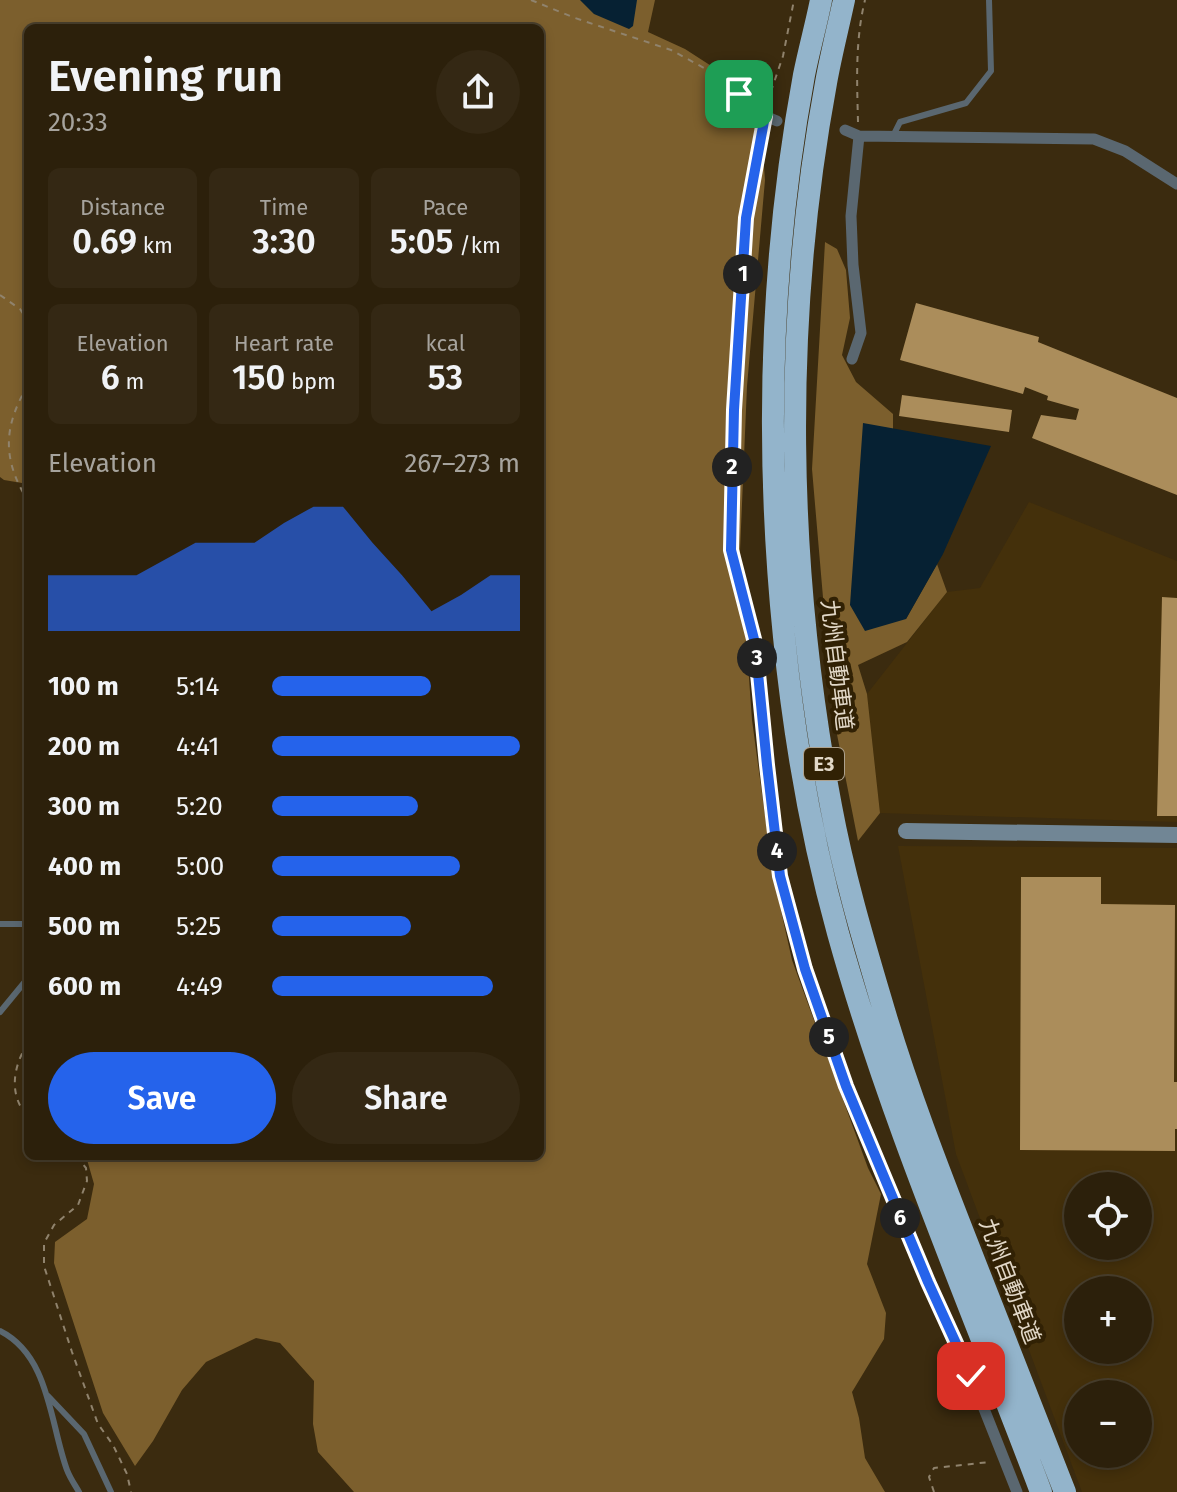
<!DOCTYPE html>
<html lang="en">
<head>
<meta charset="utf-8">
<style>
  :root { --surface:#2c200b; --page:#342814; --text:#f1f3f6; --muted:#a6a39d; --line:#483e2c; --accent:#2563eb }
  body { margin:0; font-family:"Fira Sans","Noto Sans JP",sans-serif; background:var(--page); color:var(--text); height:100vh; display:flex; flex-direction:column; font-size:30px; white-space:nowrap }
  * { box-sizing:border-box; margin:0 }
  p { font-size:26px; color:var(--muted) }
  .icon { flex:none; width:44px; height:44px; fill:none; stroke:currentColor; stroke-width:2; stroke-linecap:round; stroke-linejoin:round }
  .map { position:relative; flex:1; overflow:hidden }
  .sheet { position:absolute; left:24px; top:24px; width:520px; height:1136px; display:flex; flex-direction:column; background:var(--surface); border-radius:12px; box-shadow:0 4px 12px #0003,0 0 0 2px var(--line) }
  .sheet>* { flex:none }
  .tools { position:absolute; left:1064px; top:1172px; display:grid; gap:16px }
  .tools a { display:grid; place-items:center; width:88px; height:88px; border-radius:50%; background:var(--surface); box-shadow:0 4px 12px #0003,0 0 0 2px var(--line); font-size:40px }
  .pin { position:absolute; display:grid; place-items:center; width:68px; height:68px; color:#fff; margin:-34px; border-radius:16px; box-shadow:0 4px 12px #0006 }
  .km { position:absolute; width:40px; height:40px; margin:-20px; border-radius:50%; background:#222; color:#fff; font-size:22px; line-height:40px; text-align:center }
  .round { display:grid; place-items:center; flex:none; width:84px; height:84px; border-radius:42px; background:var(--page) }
  .head { display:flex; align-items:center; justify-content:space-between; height:136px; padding:0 24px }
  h1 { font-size:44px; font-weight:600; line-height:60px }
  .figures { display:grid; grid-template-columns:repeat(3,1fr); gap:12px; height:136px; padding:8px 24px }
  .figures div { display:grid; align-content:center; border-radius:12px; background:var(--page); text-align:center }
  .figures b { font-size:34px; font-weight:600 }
  .figures small { font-size:22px; font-weight:400 }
  .figures p { font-size:22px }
  .chart { height:224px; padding:16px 24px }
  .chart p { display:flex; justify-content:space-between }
  .chart svg { width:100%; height:144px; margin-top:8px; fill:var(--accent); opacity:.7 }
  .button { display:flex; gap:16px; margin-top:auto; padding:16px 24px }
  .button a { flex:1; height:92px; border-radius:48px; background:var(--accent); color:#fff; font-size:32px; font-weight:600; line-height:92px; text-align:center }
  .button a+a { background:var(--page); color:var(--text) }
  ul { padding:0 24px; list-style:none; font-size:26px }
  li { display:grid; grid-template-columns:128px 96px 1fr; align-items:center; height:60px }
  li i { height:20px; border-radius:10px; background:var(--accent) }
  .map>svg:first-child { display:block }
  .built { fill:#44300b; fill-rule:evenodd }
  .forest { fill:#7c5f2d }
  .water { fill:#062133 }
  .building { fill:#ab8d5b }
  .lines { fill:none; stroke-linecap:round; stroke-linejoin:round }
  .path { stroke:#90836d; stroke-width:2; stroke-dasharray:6 6; stroke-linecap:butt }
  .lane { stroke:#5a6770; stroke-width:6 }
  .street { stroke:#5a6770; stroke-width:11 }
  .secondary { stroke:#718695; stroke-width:16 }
  .highway { stroke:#93b4cb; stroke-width:22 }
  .route-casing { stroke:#fff; stroke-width:16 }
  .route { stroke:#2563eb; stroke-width:10 }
  .labels { text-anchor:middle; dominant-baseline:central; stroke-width:8; stroke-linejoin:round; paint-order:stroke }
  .shield { fill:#312104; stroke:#ada18d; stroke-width:2 }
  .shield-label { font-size:20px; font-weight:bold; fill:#e2d8c8 }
  .street-label { font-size:22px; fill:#e2d8c8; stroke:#312104 }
</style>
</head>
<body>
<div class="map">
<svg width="1177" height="1492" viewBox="0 0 1177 1492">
  <rect width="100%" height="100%" fill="#3b2b0f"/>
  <path class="built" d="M1029,502L1177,561V822L880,813L867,694L947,592L980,588Z
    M898,846L1177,848V1492H1082L956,1154ZM1078,1186H1138V1246H1078ZM1078,1290H1138V1350H1078ZM1078,1394H1138V1454H1078Z"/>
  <path class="forest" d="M0,0H655L648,32L685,49L733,80L748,99L763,153L765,180L747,386L740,551L752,720L773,875L792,960L868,1168L881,1194L867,1264L886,1313L884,1339L852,1392L859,1418L865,1458L885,1492H354L318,1452L313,1424L314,1381L280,1343L256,1338L206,1362L182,1390L153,1441L135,1466L103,1413L54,1263L55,1242L87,1219L94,1184L86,1156H540V28H28V484L4,480L0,477Z
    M825,242L837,249L846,270L850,318L842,355L856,382L893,414V429L863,424L906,619L937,564L947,592L907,642L858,665L867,694L880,813L858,841L833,714L812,469Z"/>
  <path class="water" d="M580,0H637L633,26L629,29L594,14Z
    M863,423L991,446L943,554L906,619L865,631L850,605Z"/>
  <path class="building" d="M916,303L1039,337L1038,342L1177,398V495L1032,438L1041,415L1076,420L1079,409L1047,400L1048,396L1025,387L1023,394L900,360Z
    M902,395L1012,410L1009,432L899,416Z
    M1162,597L1177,598V816H1157Z
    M1021,877H1101V904L1175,905L1174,1082H1177V1129H1175V1151L1020,1150Z"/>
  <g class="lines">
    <path class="path" d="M531,0L575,18L671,50L715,74L755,108
      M767,103L783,56L794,0
      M858,122C857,81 855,41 865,0
      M0,295L20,309L28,321
      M28,385C3,427 2,459 28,501
      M28,1043C13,1066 8,1095 28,1117
      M76,1156L86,1168L87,1181L78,1205L54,1225L44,1243V1266L72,1352L98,1424L113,1445L127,1474L131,1492
      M934,1492L929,1477L934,1468L990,1462"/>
    <path class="lane" d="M893,136L900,122L966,103L991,71L989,0
      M0,924H28
      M0,1012L28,978
      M0,1331C50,1356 50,1424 67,1470C70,1478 75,1485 79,1492
      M48,1396L84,1434L111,1492"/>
    <path class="street" d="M777,121L765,116L746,218L734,410L731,550L755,643L767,765L780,876L805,969L846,1086L928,1282L971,1376L1017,1492
      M845,130L859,136L1094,139L1125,151L1177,184
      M852,359L861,333L853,265L851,216L859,136"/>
    <path class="secondary" d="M906,831L1177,835"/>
    <path class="highway" d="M821,0C816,25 809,50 804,75C770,260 765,450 784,637C794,737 811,836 838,933C891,1124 971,1306 1041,1492
      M844,0C838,28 831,55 826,83C782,321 786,568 831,806C843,871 862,936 881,1000C906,1086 939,1171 972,1255C1003,1334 1034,1413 1065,1492"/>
  </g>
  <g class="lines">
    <g class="route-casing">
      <path id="route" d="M739,94L765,116L746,218L734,410L731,550L755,643L767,765L780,876L805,969L846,1086L928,1282L971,1376"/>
    </g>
    <use href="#route" class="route"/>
  </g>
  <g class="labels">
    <rect class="shield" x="804" y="748" width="40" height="32" rx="6"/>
    <g class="shield-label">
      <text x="824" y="764">E3</text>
    </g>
    <g class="street-label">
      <text transform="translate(837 665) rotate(83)">九州自動車道</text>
      <text transform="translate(1010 1281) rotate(69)">九州自動車道</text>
    </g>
  </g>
</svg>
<div class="tools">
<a><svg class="icon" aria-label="locate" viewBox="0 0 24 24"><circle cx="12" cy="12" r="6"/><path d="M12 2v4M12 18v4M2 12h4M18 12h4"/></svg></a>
<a>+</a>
<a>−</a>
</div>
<div class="pin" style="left:739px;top:94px;background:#1e9e55"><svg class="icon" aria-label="arrive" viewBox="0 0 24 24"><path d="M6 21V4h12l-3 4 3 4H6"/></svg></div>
<div class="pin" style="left:971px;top:1376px;background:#d93025"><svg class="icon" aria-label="check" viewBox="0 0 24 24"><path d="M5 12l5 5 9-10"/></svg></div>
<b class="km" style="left:743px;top:274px">1</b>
<b class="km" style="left:732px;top:467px">2</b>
<b class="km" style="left:757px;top:658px">3</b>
<b class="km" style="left:777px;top:851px">4</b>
<b class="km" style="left:829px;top:1037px">5</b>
<b class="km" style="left:900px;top:1218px">6</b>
<section class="sheet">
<div class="head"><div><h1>Evening run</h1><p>20:33</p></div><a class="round"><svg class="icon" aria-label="share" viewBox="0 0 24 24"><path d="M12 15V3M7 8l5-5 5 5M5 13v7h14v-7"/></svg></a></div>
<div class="figures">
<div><p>Distance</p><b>0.69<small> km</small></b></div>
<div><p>Time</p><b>3:30</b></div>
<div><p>Pace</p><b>5:05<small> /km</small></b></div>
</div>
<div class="figures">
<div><p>Elevation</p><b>6<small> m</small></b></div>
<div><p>Heart rate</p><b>150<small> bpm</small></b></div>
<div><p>kcal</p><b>53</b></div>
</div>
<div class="chart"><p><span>Elevation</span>267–273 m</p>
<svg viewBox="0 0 160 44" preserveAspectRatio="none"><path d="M0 44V27L10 27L20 27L30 27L40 22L50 17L60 17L70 17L80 11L90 6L100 6L110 17L120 27L130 38L140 33L150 27L160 27V44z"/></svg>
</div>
<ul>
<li><b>100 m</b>5:14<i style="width:64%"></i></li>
<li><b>200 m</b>4:41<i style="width:100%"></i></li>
<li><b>300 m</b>5:20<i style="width:59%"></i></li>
<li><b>400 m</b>5:00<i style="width:76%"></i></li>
<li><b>500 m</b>5:25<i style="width:56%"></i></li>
<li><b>600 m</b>4:49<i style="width:89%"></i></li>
</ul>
<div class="button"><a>Save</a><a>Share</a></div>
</section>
</div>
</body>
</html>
